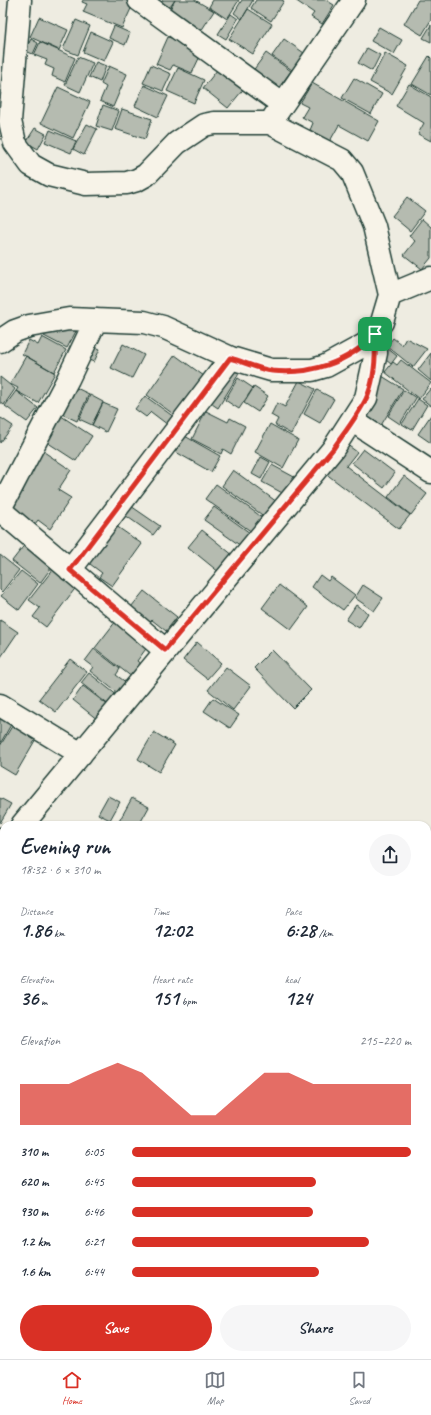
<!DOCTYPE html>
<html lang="en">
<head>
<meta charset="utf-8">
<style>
  :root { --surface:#fff; --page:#f6f6f7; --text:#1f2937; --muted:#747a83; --line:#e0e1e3; --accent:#d93025 }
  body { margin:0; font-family:Caveat,sans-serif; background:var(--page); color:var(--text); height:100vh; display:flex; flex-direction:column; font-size:15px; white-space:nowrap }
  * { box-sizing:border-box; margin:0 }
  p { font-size:13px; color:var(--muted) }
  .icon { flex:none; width:22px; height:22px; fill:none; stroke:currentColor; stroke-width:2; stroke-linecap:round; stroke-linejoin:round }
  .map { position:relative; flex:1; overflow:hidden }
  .drawer { position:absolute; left:0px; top:821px; width:431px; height:538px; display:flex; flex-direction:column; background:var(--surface); border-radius:12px 12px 0 0; box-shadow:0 1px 3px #0004 }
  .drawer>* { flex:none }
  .pin { position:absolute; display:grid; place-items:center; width:34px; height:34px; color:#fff; margin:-17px; border-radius:8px; box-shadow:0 2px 6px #0006 }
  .round { display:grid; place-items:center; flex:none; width:42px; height:42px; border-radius:21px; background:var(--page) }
  .overview { display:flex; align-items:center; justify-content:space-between; height:68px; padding:0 20px }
  h1 { font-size:22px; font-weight:800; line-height:30px }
  .metrics { display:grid; grid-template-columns:repeat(3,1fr); gap:6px; height:68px; padding:4px 20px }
  .metrics div { display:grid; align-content:center }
  .metrics b { font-size:20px; font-weight:800 }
  .metrics small { font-size:11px; font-weight:400 }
  .metrics p { font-size:11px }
  .chart { height:112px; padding:8px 20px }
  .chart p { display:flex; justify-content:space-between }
  .chart svg { width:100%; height:72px; margin-top:4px; fill:var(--accent); opacity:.7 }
  .action { display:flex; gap:8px; margin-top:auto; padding:8px 20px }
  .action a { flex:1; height:46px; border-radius:24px; background:var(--accent); color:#fff; font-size:16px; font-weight:800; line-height:46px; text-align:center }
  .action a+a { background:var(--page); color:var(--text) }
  ul { padding:0 20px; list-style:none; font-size:13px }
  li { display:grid; grid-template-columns:64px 48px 1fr; align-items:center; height:30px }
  li i { height:10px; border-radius:5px; background:var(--accent) }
  .tab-bar { display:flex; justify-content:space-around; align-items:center; height:56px; border-top:1px solid var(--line); background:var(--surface); font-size:11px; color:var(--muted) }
  .tab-bar a { display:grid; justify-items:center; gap:2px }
  .tab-bar .active { color:var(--accent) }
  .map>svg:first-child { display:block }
  .building { fill:#b5bbb0; stroke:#1f3d34 }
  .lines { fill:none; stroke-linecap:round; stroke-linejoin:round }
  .minor-casing { stroke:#1f3d34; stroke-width:25 }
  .minor { stroke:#f7f3e8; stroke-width:22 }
  .route-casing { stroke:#fff; stroke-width:8 }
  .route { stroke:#d93025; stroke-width:5 }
</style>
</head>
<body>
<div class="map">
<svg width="431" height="1359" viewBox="0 0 431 1359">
  <rect width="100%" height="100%" fill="#eeece1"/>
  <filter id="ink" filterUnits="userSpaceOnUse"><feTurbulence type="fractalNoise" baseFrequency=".025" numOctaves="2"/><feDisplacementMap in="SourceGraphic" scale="8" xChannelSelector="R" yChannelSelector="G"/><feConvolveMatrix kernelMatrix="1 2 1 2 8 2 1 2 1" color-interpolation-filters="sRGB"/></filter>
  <g filter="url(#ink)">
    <path class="building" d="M83,0H135L122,28L83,12L87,4L82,2Z
      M163,0H175L168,10L160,5Z
      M175,0H195L214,11L201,31L169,11Z
      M213,0H239L227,19L209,7Z
      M242,0H253L242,19L234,13Z
      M256,0H281L284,1L271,21L251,8Z
      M295,0H326L334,5L322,24L311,17L314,13Z
      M418,0H431V20L422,35L404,24Z
      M248,9L272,24L253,54L229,39Z
      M231,14L238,19L226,39L218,34Z
      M39,17L68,30L59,50L30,37Z
      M76,20L90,26L78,55L63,49Z
      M431,25V42L423,38Z
      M114,26L130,33L125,45L109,38Z
      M379,27L402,40L394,54L371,41Z
      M91,32L113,42L104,61L83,52Z
      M176,34L202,52L192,73L173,65L170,70L156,64L168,37L174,39Z
      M31,39L38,43L33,54L25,51Z
      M284,39L304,53L292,70L272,56Z
      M40,42L75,58L65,82L52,76L54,69L45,65L47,60L34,55Z
      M367,48L380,55L372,71L358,63Z
      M266,53L291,71L277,90L252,72Z
      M385,53L408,66L392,94L370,82Z
      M429,56L431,58V95L412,84Z
      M78,57L93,63L80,92L65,85Z
      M96,62L106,66L100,82L89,77Z
      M151,65L171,74L163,91L143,83Z
      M221,65L246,86L228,108L203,88Z
      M109,66L127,74L113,107L100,101L106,87L101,84Z
      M178,68L204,80L194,103L167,91Z
      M354,78L382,94L371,114L342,98Z
      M312,83L379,121L368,141L339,125L330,141L310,130L313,123L302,117L308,107L300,103Z
      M409,84L431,97V141L418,134L424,123L396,106Z
      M144,85L168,96L158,117L135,106Z
      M58,87L90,102L73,138L41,123Z
      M103,105L119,111L112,131L96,126Z
      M122,109L152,119L145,139L115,129Z
      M87,124L97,129L84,155L73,149Z
      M35,128L46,134L38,149L26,142Z
      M50,130L76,141L71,153L45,142Z
      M407,197L425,211L410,231L392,216Z
      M422,219L431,227V258L422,269L404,255L415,241L409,236Z
      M81,322L67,348L44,336L53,324Z
      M42,337L66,350L54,372L22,354L29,340L38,345Z
      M393,338L402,345L406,338L427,349L413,367L387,346Z
      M123,344L144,355L132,378L111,368Z
      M382,344L397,356L391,364L376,352Z
      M93,346L100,349L94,362L86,359Z
      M431,353V381L418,370Z
      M175,355L204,376L176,416L147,395Z
      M26,356L55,373L38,403L16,391L18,388L10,384Z
      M401,360L431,383L419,399L385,372L393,362L397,365Z
      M228,364L240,372L218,408L206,400Z
      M382,376L403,389L380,427L366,419L373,408L366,403Z
      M0,377L15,389L4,405L0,402Z
      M238,378L253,388L239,409L225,400Z
      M299,381L315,389L291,434L275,425L278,419L271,415L277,403L285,407Z
      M68,384L89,394L77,421L55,411Z
      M254,387L268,396L258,412L244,403Z
      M431,388V406L422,399Z
      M317,390L334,399L320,423L304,414Z
      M404,390L416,398L400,424L388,416Z
      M16,391L38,408L27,422L5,406Z
      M90,395L103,402L92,425L79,419Z
      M145,396L174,417L168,425L151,412L146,417L135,409Z
      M418,399L427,405L412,430L402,424Z
      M103,403L117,409L106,432L92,425Z
      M206,411L228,422L230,418L245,426L231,454L223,449L221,454L192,439Z
      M55,412L92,436L76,461L39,437Z
      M431,415V443L418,434Z
      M1,418L13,426L0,443V419Z
      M270,424L298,440L283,468L255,452Z
      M176,431L220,456L211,472L167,447Z
      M342,441L357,452L346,466L410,515L399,529L321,470Z
      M363,449L395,473L384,488L352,463Z
      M41,450L71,470L58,490L71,498L50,529L38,520L35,524L4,503Z
      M261,457L270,462L261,479L252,474Z
      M272,465L296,478L286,495L262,482Z
      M233,470L277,502L265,517L222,486Z
      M404,476L427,494L411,515L388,497Z
      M216,484L263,518L252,532L205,499Z
      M128,504L160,526L153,535L122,513Z
      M214,507L250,533L241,546L204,520Z
      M109,521L142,544L112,586L99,577L102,573L82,558Z
      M202,530L234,556L220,573L188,547Z
      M26,543L54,564L40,583L12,561Z
      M0,555L19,570L2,592L0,590Z
      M54,568L77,586L46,627L33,617L40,608L29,600Z
      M21,571L38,584L19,610L1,596Z
      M320,575L328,581L331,577L355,595L343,610L312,587Z
      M279,585L308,607L291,630L262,608Z
      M363,585L383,598L374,611L355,598Z
      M144,591L177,617L166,631L152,620L146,627L127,612Z
      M356,605L368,613L359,628L346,620Z
      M0,620L18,632L1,657L0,656Z
      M116,621L148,646L137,661L142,665L133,678L95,648Z
      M197,642L221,663L207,679L183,660Z
      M94,649L120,669L116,675L127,683L119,694L90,671L93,667L85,661Z
      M272,650L311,690L293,708L254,668Z
      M70,659L87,672L56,712L39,699Z
      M226,667L251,686L233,710L208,690Z
      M89,673L118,696L110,706L81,683Z
      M83,686L109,706L98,720L73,700Z
      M213,698L239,715L230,728L204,711Z
      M0,713L13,721L0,744Z
      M14,723L37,737L15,775L0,766V746Z
      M154,732L175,745L159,772L138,759Z
      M108,796L120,802L110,820L98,814Z
      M0,798L11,804L0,823Z
      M132,798L149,807L139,825H117Z
      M0,1049L4,1051V1074L0,1082Z
      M0,1089L4,1091V1103L0,1101Z
      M4,1112V1143L0,1141V1120Z
      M0,1144L4,1146V1173L0,1171Z
      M0,1213L4,1216V1223L0,1231Z
      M3,1255L4,1256V1281L0,1278V1260Z
      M0,1315L4,1317V1326L0,1333Z"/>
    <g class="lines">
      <g class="minor-casing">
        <path id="minor" d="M139,0L282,104
          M274,117L354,0
          M390,295L431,278
          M0,341L15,331L29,326L69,319L144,322L163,327L231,358L271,370H312L326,366L366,344L382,322L390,295L374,226L352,172L342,160L270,123H214L204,125L177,143L146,175L137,180L127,183L86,184L49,175L31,165L15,143L10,121L20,0
          M353,421L431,472
          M0,509L68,379L96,320
          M0,510L165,650
          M70,570L231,358
          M0,705L81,754
          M22,825L333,449L366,398L376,353L375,334
          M0,839H4
          M427,972L431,969
          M0,1183L4,1185
          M11,1355L16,1359
          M55,1359L57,1355"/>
      </g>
      <use href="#minor" class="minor"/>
    </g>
  </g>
  <g class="lines" filter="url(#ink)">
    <g class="route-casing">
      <path id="route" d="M375,334C376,354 375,380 366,399C357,417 344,433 333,449L165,650L70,570L230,358C244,362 258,369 272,371C309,375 349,363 375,334Z"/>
    </g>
    <use href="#route" class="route"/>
  </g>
</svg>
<div class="pin" style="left:375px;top:334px;background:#1e9e55"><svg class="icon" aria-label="arrive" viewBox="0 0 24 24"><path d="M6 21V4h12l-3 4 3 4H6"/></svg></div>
<section class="drawer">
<div class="overview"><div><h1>Evening run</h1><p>18:32 · 6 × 310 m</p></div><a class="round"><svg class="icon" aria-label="share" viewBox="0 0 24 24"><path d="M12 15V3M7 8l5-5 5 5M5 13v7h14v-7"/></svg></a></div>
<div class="metrics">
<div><p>Distance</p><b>1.86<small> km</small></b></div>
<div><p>Time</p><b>12:02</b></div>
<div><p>Pace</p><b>6:28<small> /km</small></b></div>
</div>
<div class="metrics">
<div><p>Elevation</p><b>36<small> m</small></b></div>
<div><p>Heart rate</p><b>151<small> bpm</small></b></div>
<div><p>kcal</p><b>124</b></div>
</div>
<div class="chart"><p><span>Elevation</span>215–220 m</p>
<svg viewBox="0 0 160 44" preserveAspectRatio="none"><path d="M0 44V19L10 19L20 19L30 12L40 6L50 12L60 25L70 38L80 38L90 25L100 12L110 12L120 19L130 19L140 19L150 19L160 19V44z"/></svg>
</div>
<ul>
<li><b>310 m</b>6:05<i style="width:100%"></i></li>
<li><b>620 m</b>6:45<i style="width:66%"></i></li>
<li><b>930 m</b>6:46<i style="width:65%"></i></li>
<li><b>1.2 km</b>6:21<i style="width:85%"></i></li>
<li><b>1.6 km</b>6:44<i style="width:67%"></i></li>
</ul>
<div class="action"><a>Save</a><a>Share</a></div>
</section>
</div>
<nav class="tab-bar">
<a class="active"><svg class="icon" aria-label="home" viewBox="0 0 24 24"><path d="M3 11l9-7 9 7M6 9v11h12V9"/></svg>Home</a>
<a><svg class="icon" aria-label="map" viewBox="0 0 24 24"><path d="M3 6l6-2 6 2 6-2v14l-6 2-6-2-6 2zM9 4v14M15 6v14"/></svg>Map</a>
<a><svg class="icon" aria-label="saved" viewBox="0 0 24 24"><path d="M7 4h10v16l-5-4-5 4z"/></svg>Saved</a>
</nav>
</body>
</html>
